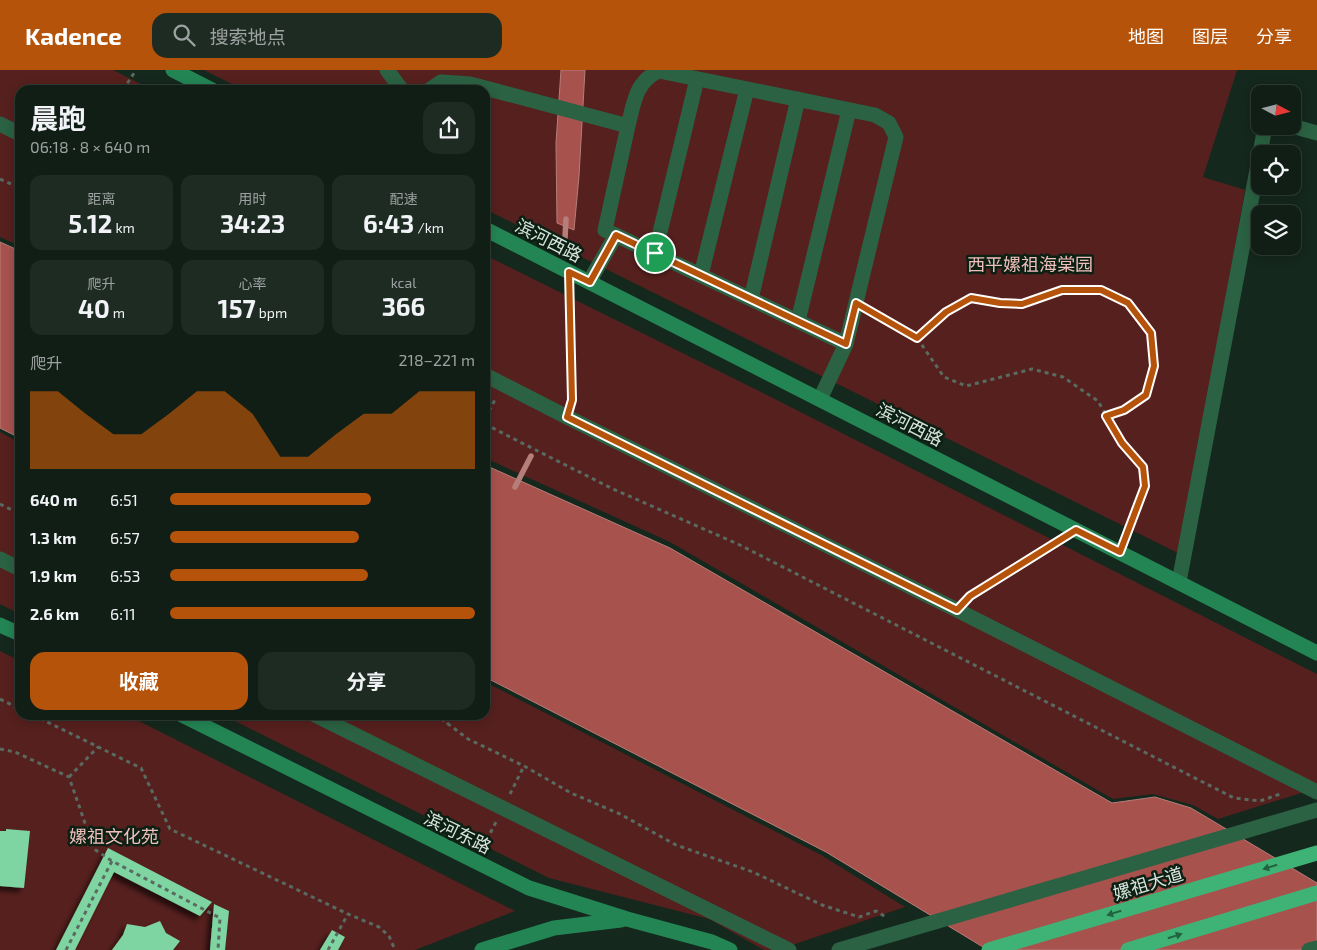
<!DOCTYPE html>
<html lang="zh">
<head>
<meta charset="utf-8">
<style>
  :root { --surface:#101e16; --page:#1e2b23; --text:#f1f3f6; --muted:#9ca2a1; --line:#303c35; --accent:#b45309 }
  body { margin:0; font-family:"Exo 2","Noto Sans SC",sans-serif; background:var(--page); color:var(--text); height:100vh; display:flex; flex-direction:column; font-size:19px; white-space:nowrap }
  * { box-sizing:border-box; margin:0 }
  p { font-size:16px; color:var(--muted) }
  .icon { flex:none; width:28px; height:28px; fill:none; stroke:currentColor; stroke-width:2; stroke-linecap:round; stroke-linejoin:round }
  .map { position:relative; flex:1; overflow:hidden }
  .sheet { position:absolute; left:15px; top:15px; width:475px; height:635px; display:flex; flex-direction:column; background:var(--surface); border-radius:15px; box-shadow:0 2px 12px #0003,0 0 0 1px var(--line) }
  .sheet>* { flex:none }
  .needle { width:32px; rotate:97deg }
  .tools { position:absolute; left:1251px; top:15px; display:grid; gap:10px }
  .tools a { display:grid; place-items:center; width:50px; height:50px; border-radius:10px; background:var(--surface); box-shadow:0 2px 12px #0003,0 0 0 1px var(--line); font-size:25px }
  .pin { position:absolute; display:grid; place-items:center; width:42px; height:42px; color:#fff; margin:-21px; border:2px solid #fff; border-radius:50%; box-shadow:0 1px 5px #0007 }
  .round { display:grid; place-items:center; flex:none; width:52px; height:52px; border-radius:15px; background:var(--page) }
  .headline { display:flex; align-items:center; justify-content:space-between; height:85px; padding:0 15px }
  h1 { font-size:28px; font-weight:700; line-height:38px }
  .metrics { display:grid; grid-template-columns:repeat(3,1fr); gap:8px; height:85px; padding:5px 15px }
  .metrics div { display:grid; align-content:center; border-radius:12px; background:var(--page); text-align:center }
  .metrics b { font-size:25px; font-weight:700 }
  .metrics small { font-size:14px; font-weight:400 }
  .metrics p { font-size:14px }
  .chart { height:140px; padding:10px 15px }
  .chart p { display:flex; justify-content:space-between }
  .chart svg { width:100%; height:90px; margin-top:5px; fill:var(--accent); opacity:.7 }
  .button { display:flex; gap:10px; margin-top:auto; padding:10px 15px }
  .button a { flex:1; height:58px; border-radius:15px; background:var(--accent); color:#fff; font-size:20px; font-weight:700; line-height:58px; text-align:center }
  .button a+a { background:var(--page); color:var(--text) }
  ul { padding:0 15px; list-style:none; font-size:16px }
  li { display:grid; grid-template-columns:80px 60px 1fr; align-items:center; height:38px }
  li i { height:12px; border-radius:6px; background:var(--accent) }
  header { display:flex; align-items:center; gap:30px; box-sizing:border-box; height:70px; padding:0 25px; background:var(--accent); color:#fff }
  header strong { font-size:24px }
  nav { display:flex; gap:28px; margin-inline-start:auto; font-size:18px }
  .search { width:350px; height:45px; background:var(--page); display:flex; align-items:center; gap:12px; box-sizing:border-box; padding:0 18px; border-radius:15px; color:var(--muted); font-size:19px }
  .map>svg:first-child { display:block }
  .green { fill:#56201e }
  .water { fill:#a8524e; stroke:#b67e79 }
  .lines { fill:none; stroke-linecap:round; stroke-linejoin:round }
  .stream { stroke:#b67e79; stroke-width:5.5 }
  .building { fill:#7ed5a1; filter:url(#shadow) }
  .path { stroke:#596a60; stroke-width:3; stroke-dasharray:4 4; stroke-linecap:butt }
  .street { stroke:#2b6243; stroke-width:15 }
  .secondary { stroke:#238554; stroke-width:15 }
  .highway { stroke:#3eb375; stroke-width:15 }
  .oneway { fill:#22623f }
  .route-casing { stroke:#fff; stroke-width:10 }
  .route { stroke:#b45309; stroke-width:6 }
  .labels { text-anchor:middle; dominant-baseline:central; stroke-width:5; stroke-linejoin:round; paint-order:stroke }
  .street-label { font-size:18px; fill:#d8e4dc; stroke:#0b1f13 }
  .park-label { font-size:18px; fill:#f0bfbb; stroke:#0b1f13 }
</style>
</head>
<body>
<header>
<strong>Kadence</strong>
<div class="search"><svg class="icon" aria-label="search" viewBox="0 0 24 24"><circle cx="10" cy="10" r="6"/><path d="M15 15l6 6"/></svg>搜索地点</div>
<nav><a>地图</a><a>图层</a><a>分享</a></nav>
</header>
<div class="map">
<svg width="1317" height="880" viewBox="0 0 1317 880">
  <defs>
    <filter id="shadow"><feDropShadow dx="-4.5" dy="4.5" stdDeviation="2.5" flood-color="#0009"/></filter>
  </defs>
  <rect width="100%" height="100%" fill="#15281d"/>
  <path class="green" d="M0,0H113L153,20H20V176L0,167Z
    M204,0H1237L1203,107L1245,120L1180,484L485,139V20H244Z
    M485,185L759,321L1317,604V718L1218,749L1193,735L1153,724L1113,729L670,472L485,388Z
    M0,362L20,373V544L0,534Z
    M0,581L20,591V645H127L515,841L415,880H0Z
    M485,612L821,785L905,837L777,880H764L709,849L549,808L223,645H485Z"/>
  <path class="water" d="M561,0H585L579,106L574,160L557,153L556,73Z
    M0,172L20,181V368L0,358Z
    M485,395L670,478L1112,733L1155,727L1191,738L1317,813V880H988L826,782L485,607Z"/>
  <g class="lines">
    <path class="stream" d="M565,168L566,149
      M515,417L531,386"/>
  </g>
  <path class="building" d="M6,759L30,761L24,818L0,816V761H6Z
    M108,778L212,832L200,846L114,802L75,880H56Z
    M214,834L229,841L225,880H210Z
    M160,851L166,863L180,871L173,880H112L123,865L127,854L145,857Z
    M332,860L345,867L338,880H320Z"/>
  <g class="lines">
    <path class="path" d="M123,20L136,0
      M0,109L20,118
      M569,220L571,331
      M869,240L917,268L944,307L966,316L1032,299L1063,307L1098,331L1122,373L1143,397L1145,415L1125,467
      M917,268L946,242L971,228L1000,233L1022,234L1062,220H1101L1128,233L1151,263L1154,296L1145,325L1124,340L1106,346
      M485,348L496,328
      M485,354L520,372L613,419L740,475L1234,728L1260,731L1283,723
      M0,434L20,444
      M967,529L969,526L1061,469
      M0,629L20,639
      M33,645L141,698L170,759L348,844L379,857L389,866L395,880
      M434,645L443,650L468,669L524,696L571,723L620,744L676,775L753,802L822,835L859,847L876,841L886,847
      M445,645L448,654
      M0,679L15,682L69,707L94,779L112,791
      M69,707L98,677
      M510,724L524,696
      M483,777L496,752
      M66,880L112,791L220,848L218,880
      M328,880L348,844"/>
    <path class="street" d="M387,0L402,20
      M429,20L441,12L470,14L628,56L605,160L846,274L896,67L889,53L875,45L659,1C635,12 634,33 628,56
      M0,54L20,64
      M1292,56L1317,63
      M1260,84L1265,56
      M655,183L697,9
      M701,205L747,19
      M589,212L616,165
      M751,229L798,29
      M798,251L849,40
      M485,305L567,347L957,540L1317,722
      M820,329L846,274
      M0,489L20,499
      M1179,512L1260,84
      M315,645L789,880
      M839,880L1317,740
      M1309,880L1317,878"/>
    <path class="secondary" d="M173,0L212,20
      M485,159L1317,583
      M0,555L20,564
      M182,645L529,818L627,849L712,872L730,880
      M482,880L554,858L621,850"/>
    <path class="highway" d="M989,880L1317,783
      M1128,880L1317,823"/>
  </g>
  <defs><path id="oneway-solid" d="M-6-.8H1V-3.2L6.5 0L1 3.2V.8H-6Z" transform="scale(1.25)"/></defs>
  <g class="oneway">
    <use href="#oneway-solid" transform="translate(1270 797) rotate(163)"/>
    <use href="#oneway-solid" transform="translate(1114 843) rotate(163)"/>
    <use href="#oneway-solid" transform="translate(1175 866) rotate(-17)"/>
  </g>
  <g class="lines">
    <g class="route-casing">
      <path id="route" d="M616,165L846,274L856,233L917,268L946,242L971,228L1000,233L1022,234L1062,220H1101L1128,233L1151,263L1154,296L1146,325L1124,340L1106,346L1122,373L1143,397L1145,416L1120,482L1076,460L970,526L957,540L567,347L572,330L569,202L590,212Z"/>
    </g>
    <use href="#route" class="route"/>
  </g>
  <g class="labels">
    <g class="street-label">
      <text transform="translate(549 170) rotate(27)">滨河西路</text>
      <text transform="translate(910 354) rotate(27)">滨河西路</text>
      <text transform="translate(458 762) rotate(26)">滨河东路</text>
      <text transform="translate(1148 813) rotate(-17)">嫘祖大道</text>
    </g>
    <g class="park-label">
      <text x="1030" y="194">西平嫘祖海棠园</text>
      <text x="114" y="766">嫘祖文化苑</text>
    </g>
  </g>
</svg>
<div class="tools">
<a><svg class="needle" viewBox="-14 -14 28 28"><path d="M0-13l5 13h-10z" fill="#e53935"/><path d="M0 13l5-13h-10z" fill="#9ca2a1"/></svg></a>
<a><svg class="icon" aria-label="locate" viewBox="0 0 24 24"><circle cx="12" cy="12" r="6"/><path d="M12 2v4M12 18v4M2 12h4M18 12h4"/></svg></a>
<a><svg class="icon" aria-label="layers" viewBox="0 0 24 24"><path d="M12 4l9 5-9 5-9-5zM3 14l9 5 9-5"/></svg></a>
</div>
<div class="pin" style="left:655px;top:183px;background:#1e9e55"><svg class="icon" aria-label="arrive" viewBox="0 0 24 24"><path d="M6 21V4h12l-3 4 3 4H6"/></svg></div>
<section class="sheet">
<div class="headline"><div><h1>晨跑</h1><p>06:18 · 8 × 640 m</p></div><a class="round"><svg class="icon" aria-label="share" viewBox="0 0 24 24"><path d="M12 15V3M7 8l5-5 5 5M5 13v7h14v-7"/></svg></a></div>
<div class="metrics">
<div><p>距离</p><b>5.12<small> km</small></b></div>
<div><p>用时</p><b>34:23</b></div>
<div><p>配速</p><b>6:43<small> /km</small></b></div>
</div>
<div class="metrics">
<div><p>爬升</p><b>40<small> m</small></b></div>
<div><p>心率</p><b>157<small> bpm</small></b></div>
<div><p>kcal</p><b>366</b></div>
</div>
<div class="chart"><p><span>爬升</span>218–221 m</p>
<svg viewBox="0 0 160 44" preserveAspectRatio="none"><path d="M0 44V6L10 6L20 17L30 27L40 27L50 17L60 6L70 6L80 17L90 38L100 38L110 27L120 17L130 17L140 6L150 6L160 6V44z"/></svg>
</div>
<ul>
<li><b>640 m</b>6:51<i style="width:66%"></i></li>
<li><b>1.3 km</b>6:57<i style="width:62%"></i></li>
<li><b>1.9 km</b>6:53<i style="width:65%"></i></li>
<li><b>2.6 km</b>6:11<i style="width:100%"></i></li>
</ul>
<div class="button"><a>收藏</a><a>分享</a></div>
</section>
</div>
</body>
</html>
